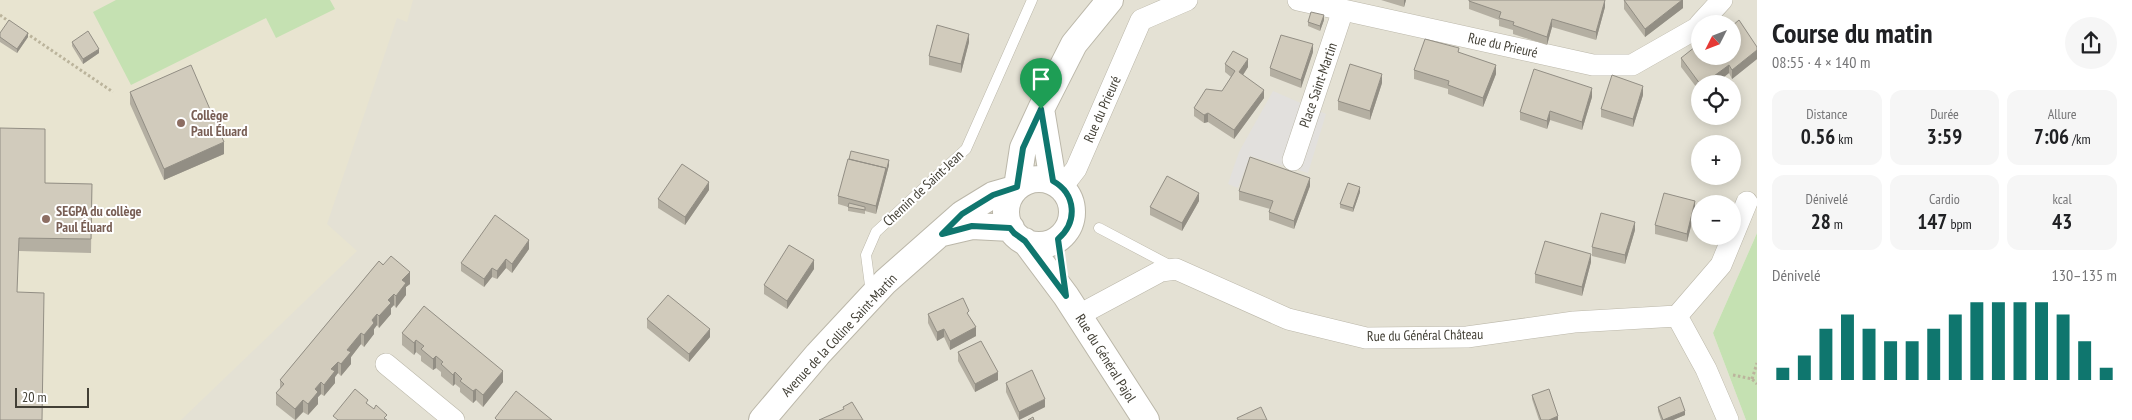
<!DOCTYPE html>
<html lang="fr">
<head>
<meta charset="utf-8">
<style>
  :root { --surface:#fff; --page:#f6f6f6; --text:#202124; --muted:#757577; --accent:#0f766e }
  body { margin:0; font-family:"PT Sans Narrow",sans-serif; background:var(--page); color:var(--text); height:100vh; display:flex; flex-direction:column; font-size:19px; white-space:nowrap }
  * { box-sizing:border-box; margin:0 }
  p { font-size:16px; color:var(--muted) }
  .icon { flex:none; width:28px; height:28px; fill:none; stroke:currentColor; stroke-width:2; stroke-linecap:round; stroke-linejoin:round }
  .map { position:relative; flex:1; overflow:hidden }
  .details { display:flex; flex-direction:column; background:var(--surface); width:375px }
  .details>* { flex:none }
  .needle { width:32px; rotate:228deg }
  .fabs { position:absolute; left:1691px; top:15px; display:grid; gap:10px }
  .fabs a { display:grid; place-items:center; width:50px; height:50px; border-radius:50%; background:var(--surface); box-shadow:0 2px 12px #0003; font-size:25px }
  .scale { position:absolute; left:15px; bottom:12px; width:74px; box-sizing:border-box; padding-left:5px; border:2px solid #423f35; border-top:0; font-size:14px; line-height:18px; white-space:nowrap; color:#423f35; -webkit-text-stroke:4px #fff; paint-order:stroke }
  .pin { position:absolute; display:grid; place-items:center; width:42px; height:42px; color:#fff; margin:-51px -21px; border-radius:50% 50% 50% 0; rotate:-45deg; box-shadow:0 0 5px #0007 }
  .pin .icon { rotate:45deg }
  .round { display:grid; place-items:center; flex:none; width:52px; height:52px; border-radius:26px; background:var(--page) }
  .overview { display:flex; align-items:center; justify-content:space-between; height:85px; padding:0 15px }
  h1 { font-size:28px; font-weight:800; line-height:38px }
  .metrics { display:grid; grid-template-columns:repeat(3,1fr); gap:8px; height:85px; padding:5px 15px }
  .metrics div { display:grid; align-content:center; border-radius:12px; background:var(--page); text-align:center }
  .metrics b { font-size:21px; font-weight:800 }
  .metrics small { font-size:14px; font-weight:400 }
  .metrics p { font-size:14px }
  .chart { height:140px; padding:10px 15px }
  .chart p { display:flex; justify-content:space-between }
  .chart svg { width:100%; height:90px; margin-top:5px; stroke:var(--accent); stroke-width:6 }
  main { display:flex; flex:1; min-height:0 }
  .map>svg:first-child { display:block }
  .residential { fill:#e4e1d4; fill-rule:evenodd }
  .education { fill:#e8e4d0 }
  .green { fill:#c5e1b2 }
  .parking { fill:#e2e0dd }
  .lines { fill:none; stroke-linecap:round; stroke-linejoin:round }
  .service-casing { stroke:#bbb7a9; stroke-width:11 }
  .minor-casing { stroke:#bbb7a9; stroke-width:22 }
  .tertiary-casing { stroke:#bbb7a9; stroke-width:28 }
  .path { stroke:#bbb49c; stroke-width:3; stroke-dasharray:2.5 2.5; stroke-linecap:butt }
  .service { stroke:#fff; stroke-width:10 }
  .minor { stroke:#fff; stroke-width:21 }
  .tertiary { stroke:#fff; stroke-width:26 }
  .wall { fill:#b4afa2 }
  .shaded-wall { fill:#928e84 }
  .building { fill:#d1cbbc; stroke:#928e84 }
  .route-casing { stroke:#fff; stroke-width:10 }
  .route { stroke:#0f766e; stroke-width:6 }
  .education-dot { fill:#8d6e63; stroke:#fff; stroke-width:2 }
  .labels { text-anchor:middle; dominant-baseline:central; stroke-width:4; stroke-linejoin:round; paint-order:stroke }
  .street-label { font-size:14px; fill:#423f35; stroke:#fff }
  .education-label { font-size:14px; font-weight:bold; fill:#785e54; stroke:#fff; text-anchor:start }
</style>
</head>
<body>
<main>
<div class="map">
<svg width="1757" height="420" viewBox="0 0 1757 420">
  <rect width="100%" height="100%" fill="#f0eee5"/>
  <path class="residential" d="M0,0H1757V233L1713,333L1746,420H0ZM1700,24H1732V56H1700ZM1700,84H1732V116H1700ZM1700,144H1732V176H1700ZM1700,204H1732V236H1700Z"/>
  <path class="education" d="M0,0H413L407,22L397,18L327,224L357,251L181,420H0Z"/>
  <path class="green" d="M116,0H330L335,9L276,38L266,18L131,85L93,12Z
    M1757,233V420H1746L1713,333Z"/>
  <path class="parking" d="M1273,91L1326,114L1308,173L1250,156L1238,188L1228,184L1239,152Z"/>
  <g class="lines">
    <g class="service-casing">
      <path id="service" d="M1099,228L1171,266
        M871,293L866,255L876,232L966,149L1032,0"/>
    </g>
    <g class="minor-casing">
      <path id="minor" d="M1298,0L1593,65H1632L1697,28L1700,24
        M1700,24L1722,0
        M1293,160L1343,10
        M1062,187L1076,169L1141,20L1187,0
        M1079,315L1161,271L1176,269L1288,319L1366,338L1467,337L1574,322L1677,316L1706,369L1728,420
        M1677,316L1721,265L1747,202
        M386,364L454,420"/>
    </g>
    <g class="tertiary-casing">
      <path id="tertiary" d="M1041,109L1053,181
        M1006 212a33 33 0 1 1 66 0a33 33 0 1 1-66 0Z
        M1017,187L1023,148L1041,109L1074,44L1110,0
        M942,233L972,226L1011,228
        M1025,241L1066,296L1146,420
        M762,420L818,354L885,282L962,214L993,195L1014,189"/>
    </g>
    <path class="path" d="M0,15L11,23
      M26,33L113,92
      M1733,375L1752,379L1757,384
      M1752,379L1757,363"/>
    <use href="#service" class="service"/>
    <use href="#minor" class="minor"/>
    <use href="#tertiary" class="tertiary"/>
  </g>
  <path class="wall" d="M1381,0H1406L1404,7Z
    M1469,0L1605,7L1596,40L1552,27L1547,45L1513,34V30L1499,26V20L1469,9Z
    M1624,0H1683V8L1645,37L1624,9Z
    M1324,20L1320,31L1308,26V22Z
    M0,33L28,37L17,53L0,42Z
    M72,42L99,53L83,64L72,46Z
    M969,42L961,73L929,65V56Z
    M1757,47V59L1732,79L1729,73L1715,84H1700V92L1681,67V58Z
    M1313,52L1301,88L1270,76V68Z
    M1459,52L1496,74L1483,107L1448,94V89L1414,79V70Z
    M1225,64L1248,67L1243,75L1264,98L1234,139L1208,122L1204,123L1194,116V108L1222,91L1231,77L1225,72Z
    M1382,83L1370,120L1338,110V101Z
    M130,92L224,154L164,180L130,104Z
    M1643,95L1633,127L1601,117V109Z
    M1592,97L1582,130L1550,120L1547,129L1520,120V112Z
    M0,128L45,183L92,184L91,253L19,251Z
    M889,165L876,214L865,211V214L848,211V207L838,204V196Z
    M1310,186L1294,229L1269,220V212L1270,209L1239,200V191Z
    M709,190L685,225L658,208V199Z
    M1360,192L1353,212L1340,208V204Z
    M1199,201L1182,231L1150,215V207Z
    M1695,210L1687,242L1655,234V225Z
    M1635,230L1625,264L1592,256V247Z
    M529,249L512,273L506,268L497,279L492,277L484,287L461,271V263Z
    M379,261L410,284L406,287V295L396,308L394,305L391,308V314L379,328L377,325L374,329V334L364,347L361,344L351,357V364L341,376L338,373L335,377V383L324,396L321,394L318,397V404L308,415L303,412L296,420H295L276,405V393L280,389V380Z
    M1591,262L1582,296L1535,283V274Z
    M814,269L787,309L764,294V285Z
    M928,314L969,317L976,336L950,350L944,337L937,341L928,323Z
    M647,319L710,337L689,362L647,328Z
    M402,333L503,382L483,407L476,400L473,403L460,392V388L455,384L453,386L441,376V372L436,368L433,370L421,361V356L416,352L414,355L402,345Z
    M958,352L998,380L975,392L958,361Z
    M1006,383L1045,407L1019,420L1006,392Z
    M1532,395L1558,420H1539L1532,399Z
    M1658,407L1685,415L1673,420H1661L1658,411Z"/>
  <path class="shaded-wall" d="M1404,0H1406L1404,7Z
    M1605,0V7L1596,40V32Z
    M1682,0H1683V8L1645,37V29Z
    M1324,15V20L1320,31V26Z
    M1552,19V27L1547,45V37Z
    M28,33V37L17,53V49Z
    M969,34V42L961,73V64Z
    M1313,44V52L1301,88V80Z
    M99,49V53L83,64V59Z
    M1757,50V59L1732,79V70Z
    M1248,59V67L1239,81V72Z
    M1496,65V74L1483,107V98Z
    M1729,65V73L1715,84H1703Z
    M1382,74V83L1370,120V111Z
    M1643,86V95L1633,127V119Z
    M1592,88V97L1582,130V122Z
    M1264,90V98L1234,139V130Z
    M1550,111V120L1547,129V121Z
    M1208,113V122L1204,123V115Z
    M224,142V154L164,180V169Z
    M889,160V165L876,214V206L886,168Z
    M1310,178V186L1294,229V221Z
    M709,182V190L685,225V217Z
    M1360,187V192L1353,212V208Z
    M1199,193V201L1182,231V223Z
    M1695,201V210L1687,242V234Z
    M1635,222V230L1625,264V255Z
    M529,240V249L512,273V264Z
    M1591,254V262L1582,296V287Z
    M506,259V268L497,279V271Z
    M814,260V269L787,309V301Z
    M492,268V277L484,287V279Z
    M410,272V284L406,287V295L396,308V296L402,280Z
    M394,294V305L391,308V314L379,328V316L388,300Z
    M377,314V325L374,329V334L364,347V335L372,320Z
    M976,327V336L950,350V341Z
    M710,329V337L689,362V354Z
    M944,329V337L937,341V332Z
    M361,333V344L351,357V364L341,376V364L347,350Z
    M416,340V352L414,355V343Z
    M436,356V368L433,370V359Z
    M338,362V373L335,377V383L324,396V385L331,369Z
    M503,371V382L483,407V395Z
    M455,372V384L453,386V375Z
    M998,372V380L975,392V384Z
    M321,382V394L318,397V404L308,415V404L315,389Z
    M476,389V400L473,403V391Z
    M1045,399V407L1019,420V412Z
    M303,400V412L295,420V409Z
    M1685,411V415L1673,420H1663Z
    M1558,416V420H1549Z"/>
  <path class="building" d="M1469,0H1605L1596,32L1552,19L1547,37L1513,25L1514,22L1499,18L1501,12L1469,1Z
    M1624,0H1682L1645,29Z
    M1311,12L1324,15L1320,26L1308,22Z
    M9,20L28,33L17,49L0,37V33Z
    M1739,20L1757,47V50L1732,70L1729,65L1703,84H1700L1681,58L1700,43V56H1732V26Z
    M937,25L969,34L961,64L929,56Z
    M88,31L99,49L83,59L72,42Z
    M1281,35L1313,44L1301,80L1270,68Z
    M1425,39L1459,48L1458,52L1496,65L1483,98L1448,85L1449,81L1414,70Z
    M1233,51L1248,59L1239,72L1264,90L1234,130L1208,113L1204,115L1194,108L1206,89L1222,91L1235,71L1225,64Z
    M1350,64L1382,74L1370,111L1338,101Z
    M191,65L224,142L164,169L130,92Z
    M1534,69L1592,88L1582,122L1550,111L1547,121L1520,112Z
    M1612,75L1643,86L1633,119L1601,109Z
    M0,128L45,129V183L92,184L91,239L19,238L17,292L44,293L42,420H0Z
    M851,151L889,160L886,172V168L849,159Z
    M1250,157L1310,178L1294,221L1269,212L1273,201L1239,191Z
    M848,159L886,168L876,206L838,196Z
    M682,164L709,182L685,217L658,199Z
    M1167,176L1199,193L1182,223L1150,207Z
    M1348,183L1360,187L1353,208L1340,204Z
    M1664,193L1695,201L1687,234L1655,225Z
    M849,203L865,207V210L848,207Z
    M1601,213L1635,222L1625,255L1592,247Z
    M495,215L529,240L512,264L506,259L497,271L492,268L484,279L461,263Z
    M1545,241L1591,254L1582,287L1535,274Z
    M789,245L814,260L787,301L764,285Z
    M391,256L410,272L402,280L406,283L396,296L394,294L388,300L391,303L379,316L377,314L372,320L374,323L364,335L361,333L347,350L351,352L341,364L338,362L331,369L335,371L324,385L321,382L315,389L318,392L308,404L303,400L295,409L276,393L284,384L280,380L379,261L383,265Z
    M668,295L710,329L689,354L647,319Z
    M963,298L969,311L967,313L976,327L950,341L944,329L937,332L928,314Z
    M424,306L503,371L483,395L476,389L473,391L460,381L462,379L455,372L453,375L441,364L443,362L436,356L433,359L421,349L424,346L416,340L414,343L402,333Z
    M981,341L998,372L975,384L958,352Z
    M1032,370L1045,399L1019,412L1006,383Z
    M355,389L368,400L366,403L374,409L376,405L387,415L384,418L387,420H338L333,416Z
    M1549,389L1558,416L1549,420H1541L1532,395Z
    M516,391L552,420H497L495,418Z
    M1680,397L1685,411L1663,420L1658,407Z
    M852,402L863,420H819L844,409L843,407Z
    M1261,407L1267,420H1238L1237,418Z
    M1033,417L1034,420H1028Z"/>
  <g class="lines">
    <g class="route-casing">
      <path id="route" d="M1041,109L1053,181C1076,194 1078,222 1058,239L1066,296L1025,241L1014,233L1010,228L972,226L942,234L962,214L993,195L1017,187L1023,148Z"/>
    </g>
    <use href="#route" class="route"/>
  </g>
  <g class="education-dot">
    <circle cx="181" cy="123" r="5"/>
    <circle cx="46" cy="219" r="5"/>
  </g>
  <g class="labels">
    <g class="street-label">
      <text transform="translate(1503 45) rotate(13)">Rue du Prieuré</text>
      <text transform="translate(1318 85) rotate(-71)">Place Saint-Martin</text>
      <text transform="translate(1102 109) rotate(-66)">Rue du Prieuré</text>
      <text transform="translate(923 188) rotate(-43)">Chemin de Saint-Jean</text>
      <text transform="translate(839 335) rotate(-47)">Avenue de la Colline Saint-Martin</text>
      <text transform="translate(1425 335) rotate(-1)">Rue du Général Château</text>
      <text transform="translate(1106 358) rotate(58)">Rue du Général Pajol</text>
    </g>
    <g class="education-label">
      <text x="191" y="115">Collège<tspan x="191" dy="16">Paul Éluard</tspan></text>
      <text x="56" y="211">SEGPA du collège<tspan x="56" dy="16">Paul Éluard</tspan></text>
    </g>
  </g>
</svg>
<div class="fabs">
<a><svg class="needle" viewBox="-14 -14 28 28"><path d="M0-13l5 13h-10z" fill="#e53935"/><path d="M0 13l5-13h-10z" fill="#757577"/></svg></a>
<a><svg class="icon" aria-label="locate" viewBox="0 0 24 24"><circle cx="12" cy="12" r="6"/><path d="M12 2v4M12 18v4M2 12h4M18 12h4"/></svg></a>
<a>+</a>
<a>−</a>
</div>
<div class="scale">20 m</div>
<div class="pin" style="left:1041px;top:109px;background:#1e9e55"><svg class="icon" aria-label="arrive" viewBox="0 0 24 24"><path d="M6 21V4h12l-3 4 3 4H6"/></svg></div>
</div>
<section class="details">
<div class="overview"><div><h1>Course du matin</h1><p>08:55 · 4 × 140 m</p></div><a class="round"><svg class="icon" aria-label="share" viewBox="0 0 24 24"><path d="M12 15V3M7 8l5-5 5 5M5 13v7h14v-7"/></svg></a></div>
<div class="metrics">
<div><p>Distance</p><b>0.56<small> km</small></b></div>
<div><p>Durée</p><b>3:59</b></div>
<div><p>Allure</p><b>7:06<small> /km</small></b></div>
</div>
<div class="metrics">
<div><p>Dénivelé</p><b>28<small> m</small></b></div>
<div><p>Cardio</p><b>147<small> bpm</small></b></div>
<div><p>kcal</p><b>43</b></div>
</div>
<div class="chart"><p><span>Dénivelé</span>130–135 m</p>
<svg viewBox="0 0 160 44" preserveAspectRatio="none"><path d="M5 44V38M15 44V32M25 44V19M35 44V12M45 44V19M55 44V25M65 44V25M75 44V19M85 44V12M95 44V6M105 44V6M115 44V6M125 44V6M135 44V12M145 44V25M155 44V38"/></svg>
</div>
</section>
</main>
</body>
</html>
